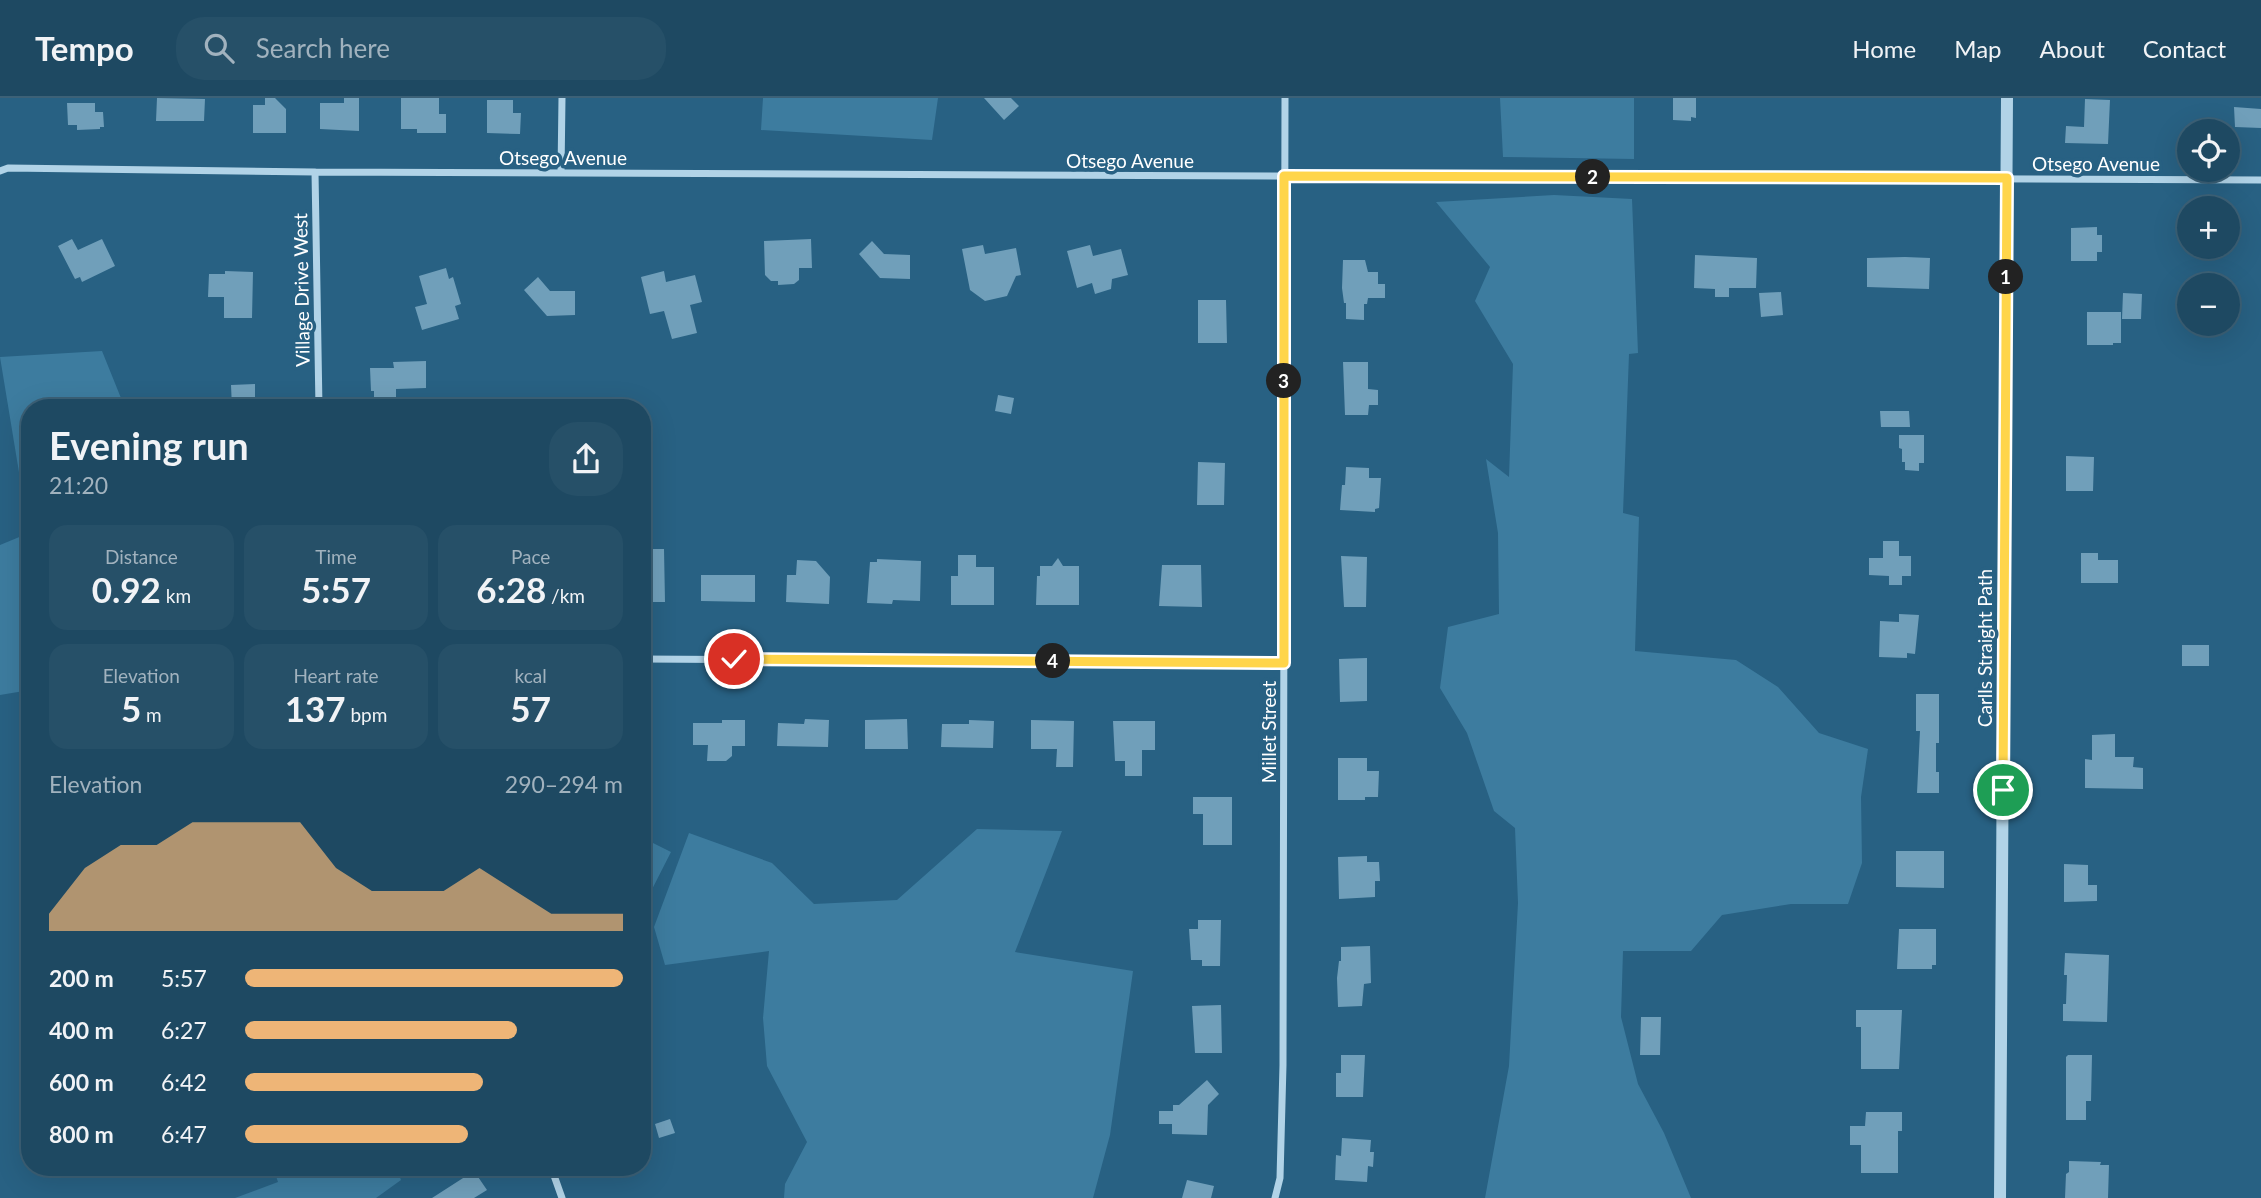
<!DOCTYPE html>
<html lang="en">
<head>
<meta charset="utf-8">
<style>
  :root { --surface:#1e4962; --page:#265068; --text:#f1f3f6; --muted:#a1b2be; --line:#3c6177; --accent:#eeb577 }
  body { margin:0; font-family:Lato,sans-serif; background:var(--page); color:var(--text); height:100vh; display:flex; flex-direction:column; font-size:26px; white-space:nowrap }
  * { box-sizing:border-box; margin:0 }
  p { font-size:23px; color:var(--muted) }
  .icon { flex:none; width:38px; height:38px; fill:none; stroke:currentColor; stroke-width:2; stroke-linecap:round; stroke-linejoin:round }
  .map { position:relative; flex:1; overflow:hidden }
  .drawer { position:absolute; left:21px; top:301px; width:630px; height:777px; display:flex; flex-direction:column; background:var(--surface); border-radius:28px; box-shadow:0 7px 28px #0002,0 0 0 2px var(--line) }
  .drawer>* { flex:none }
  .controls { position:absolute; left:2177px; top:21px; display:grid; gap:14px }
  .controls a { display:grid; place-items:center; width:63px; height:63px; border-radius:50%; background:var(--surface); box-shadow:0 7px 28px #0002,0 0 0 2px var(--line); font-size:35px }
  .pin { position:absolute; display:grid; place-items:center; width:60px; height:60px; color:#fff; margin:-30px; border:4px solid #fff; border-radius:50%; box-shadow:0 2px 7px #0007 }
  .km { position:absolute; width:35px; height:35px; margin:-18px; border-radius:50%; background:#222; color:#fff; font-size:19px; line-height:35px; text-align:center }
  .round { display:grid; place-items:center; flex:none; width:74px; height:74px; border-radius:28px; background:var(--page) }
  .summary { display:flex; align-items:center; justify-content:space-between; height:119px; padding:0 28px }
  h1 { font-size:38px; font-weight:700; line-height:52px }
  .metrics { display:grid; grid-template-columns:repeat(3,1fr); gap:10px; height:119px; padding:7px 28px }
  .metrics div { display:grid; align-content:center; border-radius:18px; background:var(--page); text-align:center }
  .metrics b { font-size:35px; font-weight:700 }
  .metrics small { font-size:19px; font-weight:400 }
  .metrics p { font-size:19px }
  .chart { height:196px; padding:14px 28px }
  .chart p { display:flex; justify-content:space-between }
  .chart svg { width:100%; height:126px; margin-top:7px; fill:var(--accent); opacity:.7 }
  ul { padding:0 28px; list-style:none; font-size:23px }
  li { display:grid; grid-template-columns:112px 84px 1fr; align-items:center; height:52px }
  li i { height:18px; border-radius:9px; background:var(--accent) }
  header { display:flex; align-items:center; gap:42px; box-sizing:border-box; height:98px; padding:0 35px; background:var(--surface); border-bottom:2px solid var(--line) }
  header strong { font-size:33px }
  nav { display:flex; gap:38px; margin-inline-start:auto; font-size:24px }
  .search { width:490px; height:63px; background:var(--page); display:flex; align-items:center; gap:18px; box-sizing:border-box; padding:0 24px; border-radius:28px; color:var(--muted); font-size:26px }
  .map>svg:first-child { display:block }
  .green { fill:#3d7c9f }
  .building { fill:#709fba }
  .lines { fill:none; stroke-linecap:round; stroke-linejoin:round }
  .minor { stroke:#b1d3e7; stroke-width:7 }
  .tertiary { stroke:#b1d3e7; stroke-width:12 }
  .route-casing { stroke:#fff; stroke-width:14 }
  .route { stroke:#ffd54a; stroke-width:9 }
  .labels { text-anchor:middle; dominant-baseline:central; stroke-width:7; stroke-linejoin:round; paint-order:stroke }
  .street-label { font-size:19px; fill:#fff; stroke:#286183 }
</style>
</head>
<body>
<header>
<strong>Tempo</strong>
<div class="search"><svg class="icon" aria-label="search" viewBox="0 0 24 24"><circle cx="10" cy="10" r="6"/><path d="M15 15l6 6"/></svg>Search here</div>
<nav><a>Home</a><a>Map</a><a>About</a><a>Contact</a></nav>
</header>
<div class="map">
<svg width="2261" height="1100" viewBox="0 0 2261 1100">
  <rect width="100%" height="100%" fill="#286183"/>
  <path class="green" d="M763,0H938L932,42L761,32Z
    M1500,0H1634V61L1503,59Z
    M1554,97L1632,101L1638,255L1629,256L1623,415L1639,419L1635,553L1736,562L1778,589L1819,635L1868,651L1861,699L1862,765L1848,806H1791L1722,817L1691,853H1623L1621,919L1638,986L1664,1035L1691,1100H1485L1509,968L1518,805L1515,730L1494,713L1467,635L1440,590L1448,529L1499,516L1498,435L1486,361L1509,379L1513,266L1475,203L1490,169L1436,104Z
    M102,253L125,310H30V592L0,597V447L29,435L0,259Z
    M977,731L1062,733L1015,854L1133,873L1110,1037L1093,1100H784L785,1086L807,1044L767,968L763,920L769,853L665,867L654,829L689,735L772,765L814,806L897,802Z
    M645,741L671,754L643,809L642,745Z
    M273,1069H396L401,1082L376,1100H235L278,1084Z"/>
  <path class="building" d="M157,0L205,1L204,23H156Z
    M265,0H275L286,11V35H253V7H265Z
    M344,0H359V33L320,31V5H344Z
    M401,0H439V16H446V35H417V31H401Z
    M984,0H1011L1019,8L1004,22Z
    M1673,0H1696V20L1691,19V23L1673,22Z
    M2085,1L2110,2L2108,46L2065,45L2066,28L2084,29Z
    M487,2H513V15H521L520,36L487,35Z
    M67,5H95V14H103L104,29H100V31L77,32V27H68Z
    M2234,9L2261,11V30L2235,29Z
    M2097,129V137H2102V154H2097V163H2071V130Z
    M72,141L78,152L102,141L115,168L82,184L80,179L75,181L58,148Z
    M811,141L812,170H799V182L794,186L778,187V183H771L765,177L764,143Z
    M872,143L884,156L910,157V181L880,180L859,156Z
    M983,147L985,156L1016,150L1021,177L1016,178L1007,198L985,203L970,192L962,151Z
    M1090,147L1093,158L1121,151L1128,177L1112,181L1111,191L1095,196L1092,185L1077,190L1067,153Z
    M1695,157L1757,160L1756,190H1729V199H1715V191L1694,190Z
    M1905,159L1930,160L1929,191L1867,189V160Z
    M1343,162H1365L1368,174H1378V186H1385V200H1368L1367,206H1364V222L1346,221V205H1344L1342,190Z
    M446,170L449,181L453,179L461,206L455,208L459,221L422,232L415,209L427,206L419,178Z
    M225,173L253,174L252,220H224V199H208L209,176H225Z
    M664,173L666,184L695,177L702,204L690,207L697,235L672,241L664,213L650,216L641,179Z
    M538,179L550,193H575V217L547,218L524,192Z
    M1781,194L1783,217L1761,219L1759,195Z
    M2123,195L2142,196L2141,221H2122Z
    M1198,202H1226L1227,245H1198Z
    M2087,214H2121V245H2113V247H2087Z
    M426,263V290L396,291V310H374V293H371L370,270H394L393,264Z
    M1343,264H1368V291L1378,292V307H1369L1368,317H1345Z
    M255,286V310H232L231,287Z
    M998,297L1014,300L1011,316L995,313Z
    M1880,313H1909L1910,329H1881Z
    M1899,337H1924V365H1919V373L1905,372V364H1902V351L1899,350Z
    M2066,358L2094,359L2093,393H2066Z
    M1198,364L1225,365L1224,407H1197Z
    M1346,369L1369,370V380H1381L1379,410L1375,411V414L1340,412L1342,387H1345Z
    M1883,443H1899V458H1911V478H1902V487H1889V478L1869,477V460H1883Z
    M642,451H664L665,504H642Z
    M2081,455H2098V462H2118V485H2081Z
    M958,457H976V469H994V507H951V478H958Z
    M1341,458L1367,459L1366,509H1344Z
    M1058,460L1063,468H1079V507H1036L1037,478H1040V468H1052Z
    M877,461L921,463L920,503L893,502L892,506L867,505L870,464H877Z
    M797,462L816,463L830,479L829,506L786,504L787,477H796Z
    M1162,467H1201L1202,509L1159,508Z
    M701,477H755V504L701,503Z
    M1899,516L1919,517L1915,556L1907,555V560L1879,559L1880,523L1899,524Z
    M2182,547H2209V568H2182Z
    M1367,560V603L1340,604L1339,561Z
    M1916,596H1939V645H1936V674H1939V695H1917L1920,633H1916Z
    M805,621L829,622L828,649L777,648L778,625L804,626Z
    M907,621L908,651H865V622Z
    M722,622H745V648H732V658L726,663H707L708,647H693V625H722Z
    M969,622L994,623L993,650L941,649L942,626H969Z
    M1031,622L1074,623L1073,669H1056L1057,651H1031Z
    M1113,623H1155V652H1142V678H1125V663H1115Z
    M2115,636V659H2134L2133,669L2143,670V691L2085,690V661L2092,662V637Z
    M1338,660H1367V673H1379L1378,699H1365V702H1338Z
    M1193,699H1232V747H1203V716H1193Z
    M1896,753H1944V790L1896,789Z
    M1367,758V764H1379L1380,783H1375V799L1339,801L1338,759Z
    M2064,766L2088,767V787H2097V803L2064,804Z
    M1198,822H1221L1220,868H1202V862H1191L1189,831H1198Z
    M1899,831H1936V867H1932V871H1897Z
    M1370,848L1371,885L1364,886L1362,908L1338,909L1337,880L1339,863H1341V849Z
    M2065,855L2109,857L2107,924L2063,923V906H2066L2067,877H2064Z
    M1221,907L1222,955H1195L1192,908Z
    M1856,912H1902L1899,971H1861V929H1856Z
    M1641,919H1661L1660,957H1640Z
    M1341,957H1365L1363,999H1336V975H1341Z
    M2068,957H2092L2091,1003H2086V1022H2066V959Z
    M1207,982L1219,996L1208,1007L1207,1037L1172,1036V1026H1159V1013H1173V1007H1179Z
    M1866,1014H1902V1033H1898V1075H1861V1047H1850V1028H1865Z
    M670,1021L675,1035L659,1040L655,1026Z
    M1342,1040L1371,1042L1370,1054H1374L1373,1069L1368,1068L1367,1084L1335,1082L1336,1057L1341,1058Z
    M2069,1063L2101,1064L2100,1067H2109L2108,1100H2065L2066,1076L2069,1074Z
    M474,1073L487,1092L474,1100H432Z
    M1187,1082L1214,1088L1211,1100H1182Z"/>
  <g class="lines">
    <path class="minor" d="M0,73L8,70L315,74L2261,82
      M315,74L319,310
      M561,75L562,0
      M642,561L1284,565
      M551,1069L562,1100
      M1275,1100L1280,1080L1283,967L1285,0"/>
    <path class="tertiary" d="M2000,1100L2007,0"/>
  </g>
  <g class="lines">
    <g class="route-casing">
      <path id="route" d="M734,561L1284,565V78L2007,80L2003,692"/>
    </g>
    <use href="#route" class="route"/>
  </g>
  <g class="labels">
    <g class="street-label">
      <text x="563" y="59">Otsego Avenue</text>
      <text x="1130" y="62">Otsego Avenue</text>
      <text x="2096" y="65">Otsego Avenue</text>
      <text transform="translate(301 192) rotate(-91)">Village Drive West</text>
      <text transform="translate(1984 550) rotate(-90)">Carlls Straight Path</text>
      <text transform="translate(1268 634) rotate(-90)">Millet Street</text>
    </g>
  </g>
</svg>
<div class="controls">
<a><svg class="icon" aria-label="locate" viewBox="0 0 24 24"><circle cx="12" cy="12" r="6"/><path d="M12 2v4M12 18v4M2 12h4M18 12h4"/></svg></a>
<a>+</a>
<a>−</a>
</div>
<div class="pin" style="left:2003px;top:692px;background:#1e9e55"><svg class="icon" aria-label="arrive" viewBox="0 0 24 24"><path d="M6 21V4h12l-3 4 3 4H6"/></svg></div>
<div class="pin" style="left:734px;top:561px;background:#d93025"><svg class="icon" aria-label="check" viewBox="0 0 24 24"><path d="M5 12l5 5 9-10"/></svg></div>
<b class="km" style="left:2006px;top:179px">1</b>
<b class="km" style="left:1593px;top:79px">2</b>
<b class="km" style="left:1284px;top:283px">3</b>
<b class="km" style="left:1053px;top:563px">4</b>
<section class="drawer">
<div class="summary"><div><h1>Evening run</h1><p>21:20</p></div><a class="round"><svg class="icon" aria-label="share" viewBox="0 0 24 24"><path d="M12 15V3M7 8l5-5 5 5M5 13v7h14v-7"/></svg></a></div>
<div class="metrics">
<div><p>Distance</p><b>0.92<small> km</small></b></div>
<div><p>Time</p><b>5:57</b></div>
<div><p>Pace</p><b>6:28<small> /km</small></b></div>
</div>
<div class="metrics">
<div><p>Elevation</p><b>5<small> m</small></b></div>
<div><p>Heart rate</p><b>137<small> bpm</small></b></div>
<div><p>kcal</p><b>57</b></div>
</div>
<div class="chart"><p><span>Elevation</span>290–294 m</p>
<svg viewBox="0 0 160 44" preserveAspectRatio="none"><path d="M0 44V38L10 22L20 14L30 14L40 6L50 6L60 6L70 6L80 22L90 30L100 30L110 30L120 22L130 30L140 38L150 38L160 38V44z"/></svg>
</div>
<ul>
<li><b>200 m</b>5:57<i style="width:100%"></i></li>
<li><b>400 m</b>6:27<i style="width:72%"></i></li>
<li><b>600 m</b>6:42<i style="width:63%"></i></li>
<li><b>800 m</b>6:47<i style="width:59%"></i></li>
</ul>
</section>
</div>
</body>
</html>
